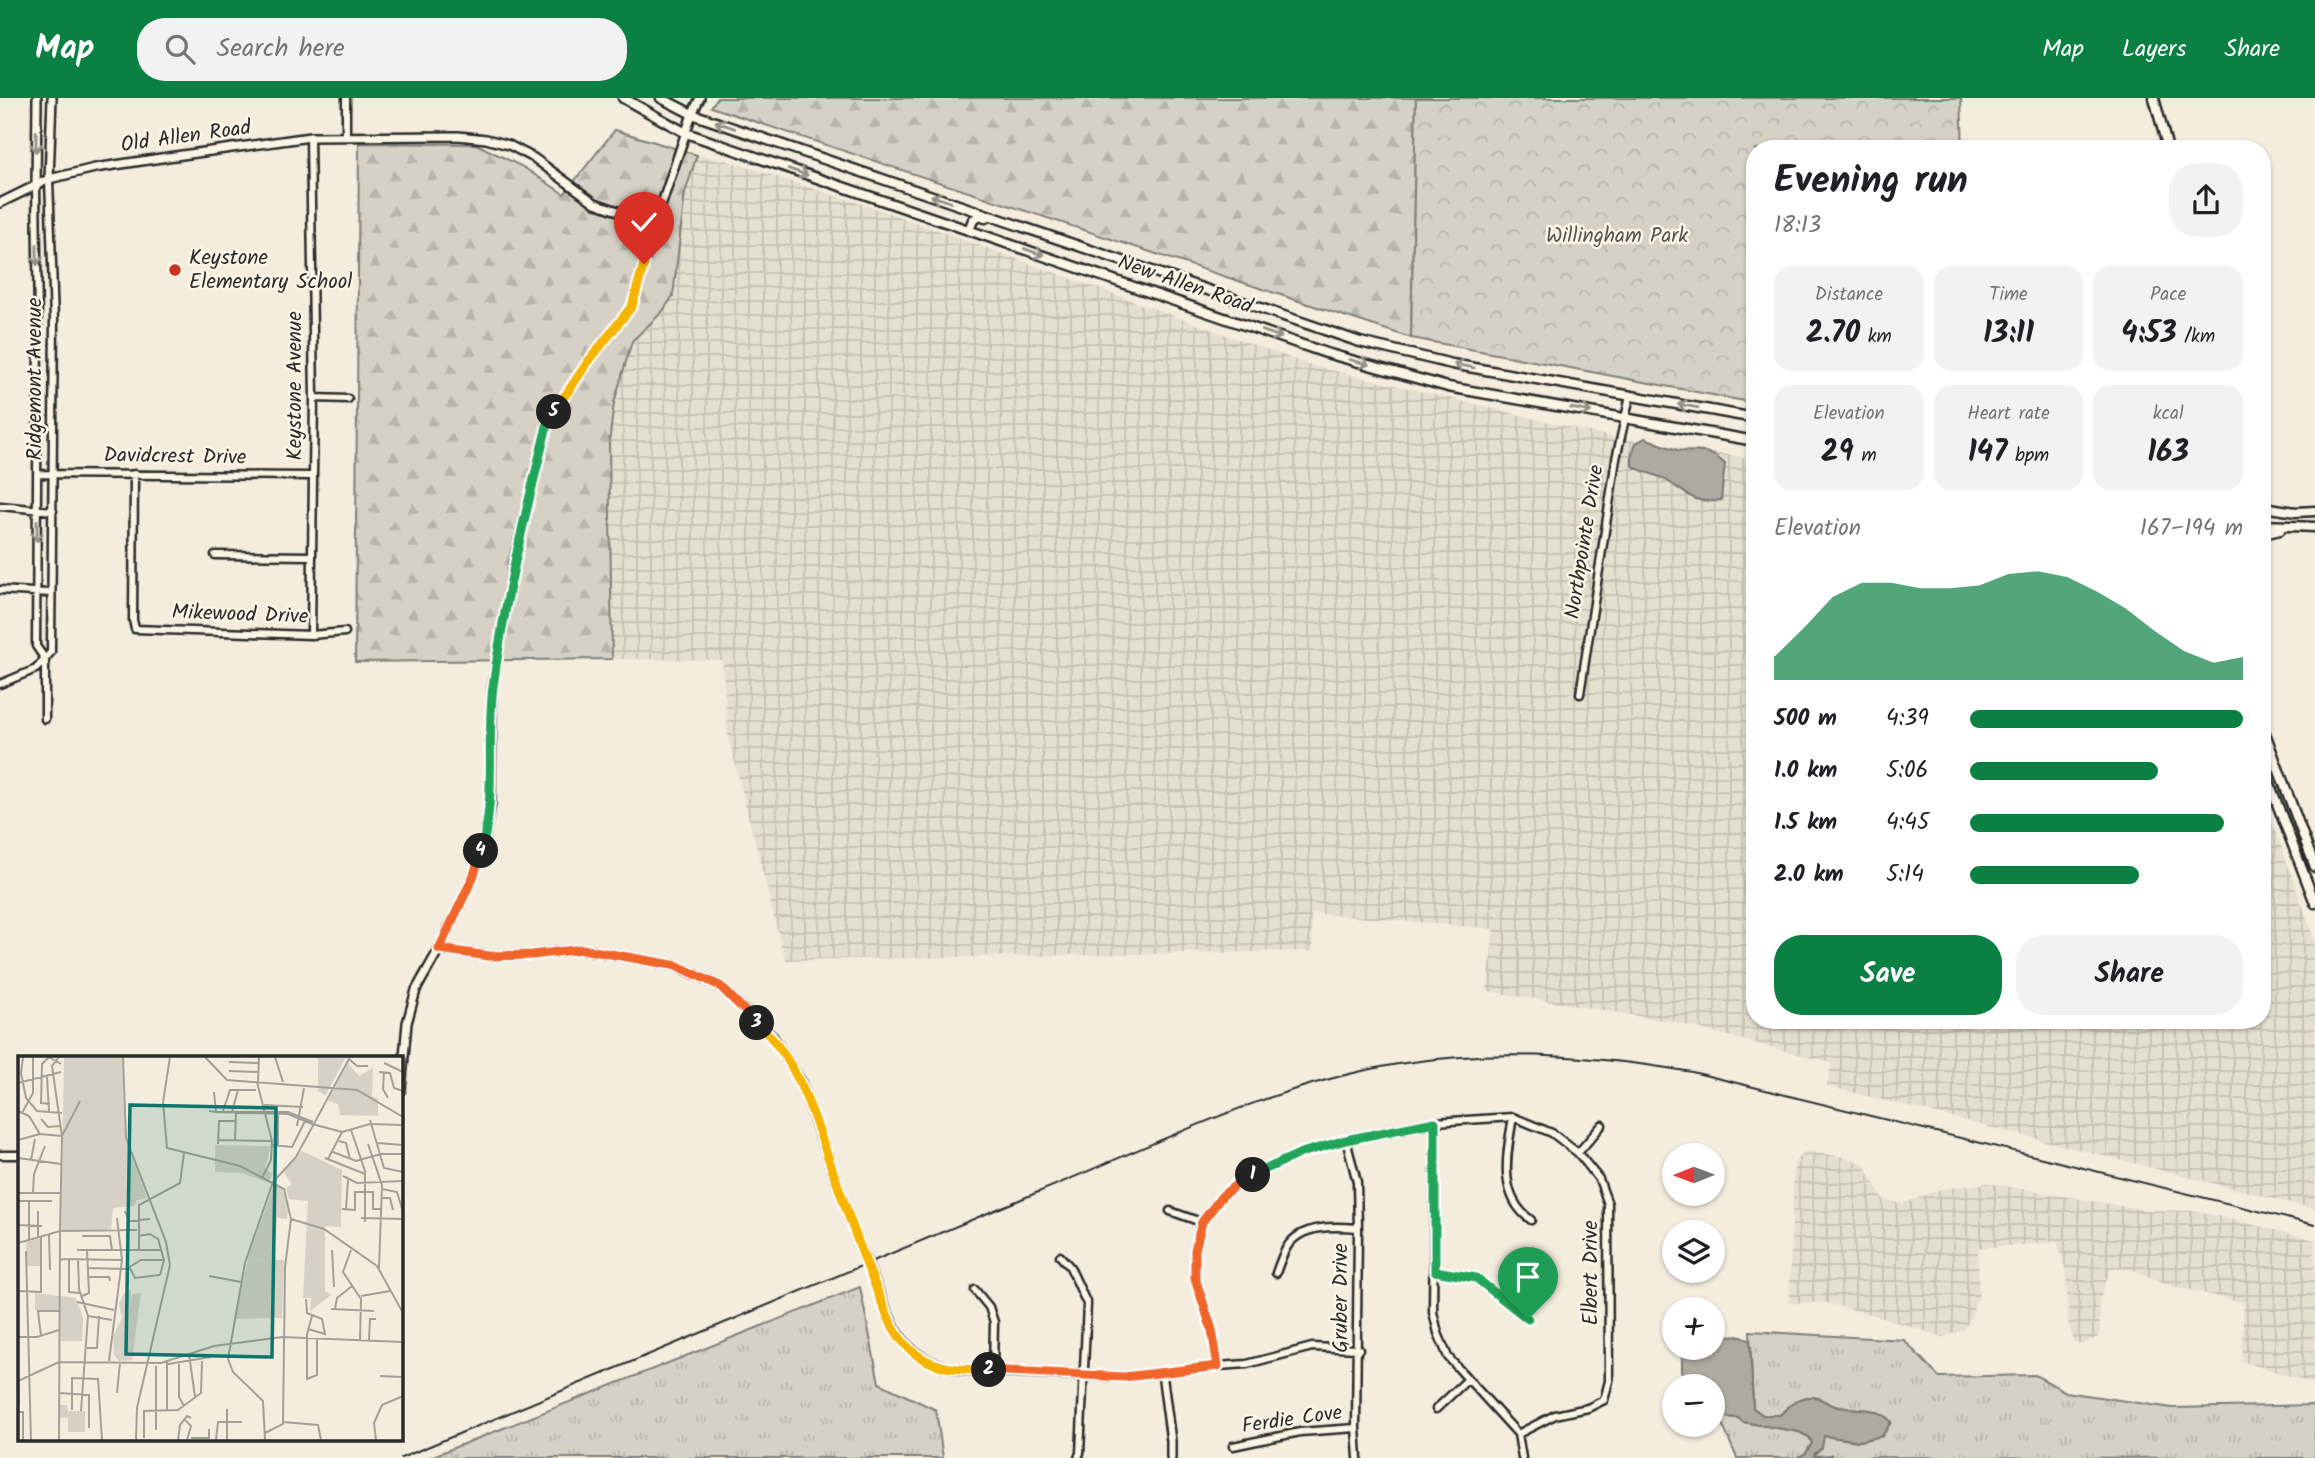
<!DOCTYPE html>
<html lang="en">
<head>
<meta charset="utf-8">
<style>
  :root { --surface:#fff; --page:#f2f2f2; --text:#202124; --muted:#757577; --accent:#0b8043 }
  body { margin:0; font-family:Kalam,sans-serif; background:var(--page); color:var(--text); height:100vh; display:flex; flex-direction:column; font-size:26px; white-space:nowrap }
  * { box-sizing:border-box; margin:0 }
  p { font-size:23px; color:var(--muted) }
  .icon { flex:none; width:38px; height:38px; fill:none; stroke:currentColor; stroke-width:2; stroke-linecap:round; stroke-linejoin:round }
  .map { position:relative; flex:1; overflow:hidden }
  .details { position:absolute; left:1746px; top:42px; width:525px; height:889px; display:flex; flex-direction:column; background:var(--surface); border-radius:28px; box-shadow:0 2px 5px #0004 }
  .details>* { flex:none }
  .needle { width:46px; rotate:269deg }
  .controls { position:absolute; left:1662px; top:1045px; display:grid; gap:14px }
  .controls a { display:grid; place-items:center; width:63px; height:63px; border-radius:50%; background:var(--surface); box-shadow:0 2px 5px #0004; font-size:35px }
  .pin { position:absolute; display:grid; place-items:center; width:60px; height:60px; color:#fff; margin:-72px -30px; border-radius:50% 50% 50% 0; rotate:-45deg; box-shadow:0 0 7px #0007 }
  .pin .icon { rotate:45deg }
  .km { position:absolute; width:35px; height:35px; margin:-18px; border-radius:50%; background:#222; color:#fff; font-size:19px; line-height:35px; text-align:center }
  .round { display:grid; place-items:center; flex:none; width:74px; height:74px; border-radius:28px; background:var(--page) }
  .overview { display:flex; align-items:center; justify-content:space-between; height:119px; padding:0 28px }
  h1 { font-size:38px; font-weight:600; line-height:52px }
  .stats { display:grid; grid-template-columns:repeat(3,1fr); gap:10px; height:119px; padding:7px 28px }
  .stats div { display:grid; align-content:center; border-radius:18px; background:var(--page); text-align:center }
  .stats b { font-size:30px; font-weight:600 }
  .stats small { font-size:19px; font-weight:400 }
  .stats p { font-size:19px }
  .chart { height:196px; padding:14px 28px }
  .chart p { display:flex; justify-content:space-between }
  .chart svg { width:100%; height:126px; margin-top:7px; fill:var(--accent); opacity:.7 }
  .cta { display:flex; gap:14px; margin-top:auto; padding:14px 28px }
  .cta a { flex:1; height:80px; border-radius:28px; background:var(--accent); color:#fff; font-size:28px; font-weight:600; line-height:80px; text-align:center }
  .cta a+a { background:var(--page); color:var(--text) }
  ul { padding:0 28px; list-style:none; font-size:23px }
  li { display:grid; grid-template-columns:112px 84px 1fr; align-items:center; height:52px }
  li i { height:18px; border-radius:9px; background:var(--accent) }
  header { display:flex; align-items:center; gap:42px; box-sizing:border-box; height:98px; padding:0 35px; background:var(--accent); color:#fff }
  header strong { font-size:33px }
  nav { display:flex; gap:38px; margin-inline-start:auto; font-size:24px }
  .search { width:490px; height:63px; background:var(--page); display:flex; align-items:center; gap:18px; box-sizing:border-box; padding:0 24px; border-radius:28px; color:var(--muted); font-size:26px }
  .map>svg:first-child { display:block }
  .industrial { fill:url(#industrial-grid) }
  .grass { fill:url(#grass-tufts); stroke:#807e78; stroke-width:2 }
  .forest { fill:url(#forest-firs); stroke:#807e78; stroke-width:2 }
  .park { fill:url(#park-crowns); stroke:#807e78; stroke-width:2 }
  .water { fill:#afaaa0; stroke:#7a7771; stroke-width:2 }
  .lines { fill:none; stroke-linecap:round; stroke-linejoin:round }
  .minor-casing { stroke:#2b2b2b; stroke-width:11 }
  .tertiary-casing { stroke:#2b2b2b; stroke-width:12 }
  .secondary-casing { stroke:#2b2b2b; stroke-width:13 }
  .minor { stroke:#fcf5e5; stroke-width:6 }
  .tertiary { stroke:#fcf5e5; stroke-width:7 }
  .secondary { stroke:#fcf5e5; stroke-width:8 }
  .rail { stroke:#2b2b2b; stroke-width:2 }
  .tertiary-bridge-casing { stroke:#2b2b2b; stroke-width:12; stroke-linecap:butt }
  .tertiary-bridge { stroke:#fcf5e5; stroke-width:7 }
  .oneway { stroke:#949088 }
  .split-1-casing { stroke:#fff; stroke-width:14 }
  .split-2-casing { stroke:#fff; stroke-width:14 }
  .split-3-casing { stroke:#fff; stroke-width:14 }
  .split-4-casing { stroke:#fff; stroke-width:14 }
  .split-5-casing { stroke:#fff; stroke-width:14 }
  .split-6-casing { stroke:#fff; stroke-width:14 }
  .split-1 { stroke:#22a559; stroke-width:9 }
  .split-2 { stroke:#f0652b; stroke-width:9 }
  .split-3 { stroke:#f5b400; stroke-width:9 }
  .split-4 { stroke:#f0652b; stroke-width:9 }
  .split-5 { stroke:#22a559; stroke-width:9 }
  .split-6 { stroke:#f5b400; stroke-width:9 }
  .poi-dot { fill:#c8321e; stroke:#fcf5e5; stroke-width:2.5 }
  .labels { text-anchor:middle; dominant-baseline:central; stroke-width:5; stroke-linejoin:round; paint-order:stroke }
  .street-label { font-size:21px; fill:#2b2b2b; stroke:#fcf5e5 }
  .park-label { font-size:21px; fill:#565451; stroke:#fcf5e5 }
  .poi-label { font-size:21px; fill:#2b2b2b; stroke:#fcf5e5; text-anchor:start }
  .inset-road { fill:none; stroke:#a49f96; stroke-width:2 }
  .view { fill:#0f766e; fill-opacity:0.15; stroke:#0f766e; stroke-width:3.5 }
  .inset-edge { fill:none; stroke:#2b2b2b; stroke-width:3.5 }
</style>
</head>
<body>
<header>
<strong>Map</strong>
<div class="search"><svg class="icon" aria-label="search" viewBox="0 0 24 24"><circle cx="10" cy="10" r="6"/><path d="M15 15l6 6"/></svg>Search here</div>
<nav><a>Map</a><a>Layers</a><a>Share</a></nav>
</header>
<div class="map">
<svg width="2315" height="1360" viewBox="0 0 2315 1360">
  <defs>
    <pattern id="industrial-grid" width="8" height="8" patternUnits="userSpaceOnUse" patternTransform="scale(1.75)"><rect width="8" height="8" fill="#e5dfd0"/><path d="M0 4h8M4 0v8" fill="none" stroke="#c5c0b3"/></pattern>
    <pattern id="grass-tufts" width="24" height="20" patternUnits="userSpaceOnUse" patternTransform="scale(1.75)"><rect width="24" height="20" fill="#d6d1c4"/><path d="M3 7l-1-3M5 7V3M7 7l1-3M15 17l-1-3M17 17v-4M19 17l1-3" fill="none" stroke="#b8b4a9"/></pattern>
    <pattern id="forest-firs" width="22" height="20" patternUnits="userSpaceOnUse" patternTransform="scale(1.75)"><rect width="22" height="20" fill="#d6d1c4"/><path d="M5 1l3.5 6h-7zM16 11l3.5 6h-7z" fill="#b8b4a9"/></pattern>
    <pattern id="park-crowns" width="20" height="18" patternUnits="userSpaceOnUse" patternTransform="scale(1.75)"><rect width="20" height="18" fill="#d6d1c4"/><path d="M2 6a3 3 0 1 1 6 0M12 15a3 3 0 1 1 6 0" fill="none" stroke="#b8b4a9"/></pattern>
  </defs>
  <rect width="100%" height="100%" fill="#f4edde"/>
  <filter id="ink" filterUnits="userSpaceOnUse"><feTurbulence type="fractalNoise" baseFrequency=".0143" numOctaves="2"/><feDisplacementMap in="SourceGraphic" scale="14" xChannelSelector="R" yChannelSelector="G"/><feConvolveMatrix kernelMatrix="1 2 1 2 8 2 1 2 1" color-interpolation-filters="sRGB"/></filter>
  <g filter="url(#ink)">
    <path class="industrial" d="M697,57L725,62L901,119L1307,266L1611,339L1755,361V922H2263V705L2279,742L2315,843V1111L1827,988L1832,965L1674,924L1487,893L1494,831L1311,815L1313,853L785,862L728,638L722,562L612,561L609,346L614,305L632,243L662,214L673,198L685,95Z
      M1804,1053L1845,1059L1863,1065L1883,1101L1902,1106L1941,1091L1988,1085L2145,1112L2197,1113L2315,1142V1286L2241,1263L2244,1205L2168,1187L2134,1172L2111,1170L2099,1204L2100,1228L2098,1239L2082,1246L2073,1244L2068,1223L2066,1172L2057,1144L1978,1150L1979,1197L1969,1223L1963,1232L1943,1239L1867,1215L1826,1205H1789L1794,1065Z"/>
    <path class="grass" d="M860,1189L879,1285L936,1312L943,1360H428Z
      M1750,1233L1904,1242L1939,1279L2035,1277L2066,1294L2172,1310L2315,1307V1360L1814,1359L1824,1338L1859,1343L1882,1338L1891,1324C1877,1307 1858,1313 1839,1309C1830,1308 1822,1300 1813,1299C1798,1298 1789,1308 1780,1317H1763L1753,1310Z
      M1719,1319L1738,1320L1743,1324L1799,1334L1809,1339L1812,1345L1806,1355L1797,1360H1737Z"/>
    <path class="forest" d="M717,0H1416L1411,240L711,9Z
      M615,32L697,57L685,95L673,198L662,214L632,243L614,305L609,346L612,561L355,564L359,45L476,46L523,69L564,96Z"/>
    <path class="park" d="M1416,0H1961L1963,51H1755V305L1411,240Z"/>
    <path class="water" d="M1645,340C1657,344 1671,352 1683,353C1703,355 1708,350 1725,366L1721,402C1694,408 1685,393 1664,381C1654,375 1641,375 1632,367V356L1636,345Z
      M1713,1237L1742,1238L1750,1243L1753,1310L1763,1317H1780C1789,1308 1798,1298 1813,1299C1822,1300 1830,1308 1839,1309C1859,1313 1877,1307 1891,1324L1882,1338L1859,1343L1824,1338L1822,1350L1814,1356V1358L1831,1357L1829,1360H1797L1806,1355L1812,1345L1809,1339L1799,1334L1743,1324L1738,1320L1713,1318V1288H1682V1250H1713Z"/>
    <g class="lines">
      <g class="minor-casing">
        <path id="minor" d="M346,0V37
          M310,39L314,300L311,537
          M36,89L38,225L36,548L45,561L51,554V549L54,222L49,81
          M314,300L348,301
          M38,376L312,378
          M134,376L133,522L135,531L311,537L345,534
          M0,408L53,413
          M215,457L312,458
          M0,492L50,495
          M45,561V621
          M0,586L36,571L45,561
          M1580,596L1616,361L1630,298
          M1513,1019C1507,1055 1497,1098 1531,1122
          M1435,1024L1433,1214L1438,1235L1448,1259L1518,1336L1522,1360
          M1346,1042L1357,1084L1358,1130L1356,1330L1358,1360
          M1578,1055L1602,1027
          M0,1057H19
          M1170,1113L1201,1124
          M1060,1158L1070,1169L1087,1206L1080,1355L1078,1360
          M1435,1173L1476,1180L1528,1221
          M1276,1175C1279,1167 1282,1157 1287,1149C1301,1126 1336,1128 1358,1130
          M975,1192L989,1209L994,1224L993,1272
          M1218,1268L1212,1232L1195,1180V1152L1201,1124L1222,1098L1242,1082L1301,1055L1346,1042L1435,1024L1513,1019L1552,1035L1578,1055L1599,1081L1608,1106L1609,1283L1604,1302L1588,1310L1555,1317L1518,1336
          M1162,1275L1218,1268L1247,1266L1312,1249L1359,1251
          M1436,1311L1467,1282
          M1233,1348L1300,1334L1356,1330"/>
      </g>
      <g class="tertiary-casing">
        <path id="tertiary" d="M49,81L52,0
          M36,89L37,0
          M0,105L49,81L95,70L168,59L310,39L458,38L486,41L509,47L534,60L595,105L655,126
          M439,851L489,858L532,857L582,851L678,868L720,888L773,939L800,982L857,1141
          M401,992L407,925L416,892L439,851L474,777L484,744L491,706L492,592L514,463L548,324L588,264L632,208L655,126L692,16L700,0
          M879,1195C897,1240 910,1264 961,1272L1124,1279L1162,1275L1171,1343V1360"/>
      </g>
      <g class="secondary-casing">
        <path id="secondary" d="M623,0L686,35L1326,255L1448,289L1755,343
          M661,0L692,16L1360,244L1452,266L1755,320
          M2154,0L2168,51
          M969,132L973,122L980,118L985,120
          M2263,409L2296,414L2315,413
          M2263,427L2315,429
          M2263,436L2280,432
          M2263,630L2315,769
          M2263,669L2315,805"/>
      </g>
      <use href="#minor" class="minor"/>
      <use href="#tertiary" class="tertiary"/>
      <use href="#secondary" class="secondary"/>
      <path class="rail" d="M401,1360C613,1272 824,1182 1036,1095C1154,1047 1271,987 1398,966C1495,950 1595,957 1692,974L2315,1127"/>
      <g class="tertiary-bridge-casing">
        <path id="tertiary-bridge" d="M857,1141L879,1195"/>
      </g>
      <use href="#tertiary-bridge" class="tertiary-bridge"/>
    </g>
    <defs><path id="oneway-shaft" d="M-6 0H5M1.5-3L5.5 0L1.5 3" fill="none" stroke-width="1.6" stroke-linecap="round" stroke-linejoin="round" transform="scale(1.75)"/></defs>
    <g class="oneway">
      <use href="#oneway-shaft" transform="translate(725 27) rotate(-161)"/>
      <use href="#oneway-shaft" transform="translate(36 44) rotate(91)"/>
      <use href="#oneway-shaft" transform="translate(798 74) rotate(19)"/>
      <use href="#oneway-shaft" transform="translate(941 101) rotate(-161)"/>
      <use href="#oneway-shaft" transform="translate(1034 154) rotate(19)"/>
      <use href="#oneway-shaft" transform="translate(37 157) rotate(89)"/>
      <use href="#oneway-shaft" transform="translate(1272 236) rotate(19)"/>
      <use href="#oneway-shaft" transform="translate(1359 264) rotate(15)"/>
      <use href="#oneway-shaft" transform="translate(1464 268) rotate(-170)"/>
      <use href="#oneway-shaft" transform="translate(1688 308) rotate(-170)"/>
      <use href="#oneway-shaft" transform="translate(1581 312) rotate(10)"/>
      <use href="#oneway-shaft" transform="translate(37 433) rotate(90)"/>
    </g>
  </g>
  <g class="lines" filter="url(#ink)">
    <g class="split-1-casing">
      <path id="split-1" d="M1253,1077L1301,1055L1346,1042L1435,1024V1173L1476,1180L1528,1221"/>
    </g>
    <g class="split-2-casing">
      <path id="split-2" d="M989,1272L1124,1279L1218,1268L1212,1232L1195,1180V1152L1202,1124L1222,1098L1242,1082L1253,1077"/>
    </g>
    <g class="split-3-casing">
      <path id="split-3" d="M757,925C798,962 812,1014 830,1065C844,1105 858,1145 874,1185C885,1211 893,1240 917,1257C939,1272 963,1272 989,1272"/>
    </g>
    <g class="split-4-casing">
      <path id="split-4" d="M481,753L474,777L439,851L489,858L532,857L582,851L678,868L720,888L757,925"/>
    </g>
    <g class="split-5-casing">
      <path id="split-5" d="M481,753C497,699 486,644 493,589C505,499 526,412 548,324L554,314"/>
    </g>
    <g class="split-6-casing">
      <path id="split-6" d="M554,314L588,264L632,208L644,166"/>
    </g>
    <use href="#split-1" class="split-1"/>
    <use href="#split-2" class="split-2"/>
    <use href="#split-3" class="split-3"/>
    <use href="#split-4" class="split-4"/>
    <use href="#split-5" class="split-5"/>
    <use href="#split-6" class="split-6"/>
  </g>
  <circle class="poi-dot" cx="175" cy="172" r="7"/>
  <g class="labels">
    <g class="street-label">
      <text transform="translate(186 39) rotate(-8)">Old Allen Road</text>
      <text transform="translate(1185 187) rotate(19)">New Allen Road</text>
      <text transform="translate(35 281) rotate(-90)">Ridgemont Avenue</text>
      <text transform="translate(295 288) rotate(-90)">Keystone Avenue</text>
      <text transform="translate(175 359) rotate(1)">Davidcrest Drive</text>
      <text transform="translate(1585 444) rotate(-81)">Northpointe Drive</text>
      <text transform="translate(240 517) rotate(2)">Mikewood Drive</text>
      <text transform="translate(1591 1175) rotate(-90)">Elbert Drive</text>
      <text transform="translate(1341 1200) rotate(-90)">Gruber Drive</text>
      <text transform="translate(1292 1322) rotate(-8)">Ferdie Cove</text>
    </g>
    <g class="park-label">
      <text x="1617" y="138">Willingham Park</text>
    </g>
    <g class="poi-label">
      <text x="189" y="160">Keystone<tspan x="189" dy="24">Elementary School</tspan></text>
    </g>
  </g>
  <g transform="translate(18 958)">
    <rect width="385" height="385" fill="#f4edde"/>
    <path d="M46,1H104L107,80L129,142L119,144L116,150L95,152L93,174H43ZM113,234L112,252L114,238L123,237L114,304L101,305L96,299L95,280L104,262L101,248L106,237Z" fill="#d6d1c4"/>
    <path d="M281,1H328L307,40L300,35V2ZM330,7L341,20L355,12L354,40L360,43V60L322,59L320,48L310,45ZM197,89L253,90L247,112L254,118L251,127L224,117L197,116ZM284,95L324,114L323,171L307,170V235L313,239L292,255L293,242H285L290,145L271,143L268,132L274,128L265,115ZM256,128L265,134L270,154L269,163L259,162L256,204L230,203ZM17,237L58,242L65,262L64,285H43L42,255L17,254ZM42,349H49L50,355H67V376H50V362H42Z" fill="#d6d1c4"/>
    <path d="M22,182L23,210H9L8,186ZM230,203L266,204L264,262L217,263Z" fill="#d6d1c4"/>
    <path class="inset-road" d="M5,1L3,17L8,42L19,55L44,57M41,1L34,10L44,80L42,175L119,174M105,1L108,82L148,186L152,209L119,352L118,384M152,1L145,46L149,92L222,110L266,133L273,163L306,173L359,210L385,257M187,1L209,24L339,34L385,61M257,1L265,26M331,3L339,10H350M211,6L241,7M366,7L385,16M211,15L241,16M361,16L372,17L376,32L385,35M366,16L365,33L370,42M29,21L31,56M239,26L254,85L253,104L244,122M240,26L241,1M0,27L43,16M32,48L23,47L24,8L31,1L43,8M246,49L285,51M0,55L11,60L22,78L44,80M191,55L198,56L196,36M205,55L212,34H238M214,56L220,34M260,56V89M4,57L15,37V1M23,63L30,71L42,70M352,64L366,112L385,116M294,68L270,58L198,56H270L295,66M294,68L324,76L352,68L385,69M279,70L286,32M333,74L347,115V166M44,80L62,45M0,84L22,78M200,84L254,85M217,85L218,55M321,85L328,87L332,103M359,87L385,89M200,88L201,65H218M350,88L364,129L361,212M254,89L274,91L288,63M315,96L338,105L363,98H385M0,102L43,108M307,102L347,118M310,103L324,76M13,104L17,83M325,120L339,127L385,125M364,133L379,136L385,156M0,137H42M15,137L16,118L27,90M363,142H372L375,154M0,145H34M11,146V184M324,153L337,154V136H355V153H363M328,153L330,124M20,155V181M107,155L111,165L132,163M343,162L385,163M0,169L24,170M31,178L32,214M64,180H92L94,194M120,180L132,178L140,183L146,204L142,219M0,187L42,175L41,384M59,194H144M314,194L316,231M333,194L325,216L343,243L342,284M8,195L13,384M121,195V149L162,127L166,97M42,203L104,204M51,203V236L62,237M60,203L61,233L70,260L63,355M70,212L108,213L123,204H146M112,212L117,222L142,219M191,220L223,226M70,221H91L92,225M0,235L23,236V181M64,240L71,237L69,194M343,240L372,235M288,243L289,257L304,263L307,278L290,273M59,246L96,254M313,253L356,255M317,253L319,242L334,230M70,260L94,264M294,260L289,278V323L299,319V282M23,280L20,255H41M0,281H19L41,274M351,284L352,263H358M69,292H79L81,260M171,298L177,341M91,305L104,204L99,162M149,305V354M150,308L193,301M161,308V341L166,350M138,310V374M362,320L385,321M0,325L1,347M0,325L41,306L143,307L196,290L264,281L385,286M41,337L71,339V372M99,337L102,307M364,349L385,340M54,354V322L80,323L84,384M125,355L160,354L183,337L184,305M0,356H5V384M167,364L173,370L169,384M265,366L300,369L303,384M247,377L265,368L267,211L273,163M126,382V355M173,382H191V373M160,384L162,369L169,360L173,362M198,384L200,366H224M209,384V353M247,384L245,345L215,316L210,303L227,207L255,126L278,101L332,1M358,384L356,367L364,349"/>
    <path class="view" d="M112,49L258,52L254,301L108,298Z"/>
    <rect width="385" height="385" class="inset-edge"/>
  </g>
</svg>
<div class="controls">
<a><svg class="needle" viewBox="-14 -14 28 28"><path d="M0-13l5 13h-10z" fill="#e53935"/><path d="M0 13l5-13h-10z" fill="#757577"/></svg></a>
<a><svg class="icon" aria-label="layers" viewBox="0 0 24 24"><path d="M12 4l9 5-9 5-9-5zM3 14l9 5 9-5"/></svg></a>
<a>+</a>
<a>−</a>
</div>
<div class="pin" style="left:1528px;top:1221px;background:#1e9e55"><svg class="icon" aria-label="arrive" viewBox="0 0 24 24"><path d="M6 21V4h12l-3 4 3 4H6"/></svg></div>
<div class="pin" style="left:644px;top:166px;background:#d93025"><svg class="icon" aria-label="check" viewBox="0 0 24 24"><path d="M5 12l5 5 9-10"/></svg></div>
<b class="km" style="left:1253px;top:1077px">1</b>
<b class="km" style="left:989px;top:1272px">2</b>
<b class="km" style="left:757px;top:925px">3</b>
<b class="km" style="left:481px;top:753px">4</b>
<b class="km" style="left:554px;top:314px">5</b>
<section class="details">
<div class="overview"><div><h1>Evening run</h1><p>18:13</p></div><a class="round"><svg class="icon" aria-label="share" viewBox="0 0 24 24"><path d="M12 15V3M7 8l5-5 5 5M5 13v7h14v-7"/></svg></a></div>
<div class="stats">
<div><p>Distance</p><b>2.70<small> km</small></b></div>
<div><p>Time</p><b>13:11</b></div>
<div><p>Pace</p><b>4:53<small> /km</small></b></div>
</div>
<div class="stats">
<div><p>Elevation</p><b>29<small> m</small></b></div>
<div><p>Heart rate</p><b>147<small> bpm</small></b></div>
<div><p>kcal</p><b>163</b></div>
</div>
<div class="chart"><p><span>Elevation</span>167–194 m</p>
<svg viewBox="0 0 160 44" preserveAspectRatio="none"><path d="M0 44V36L10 26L20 15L30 10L40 10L50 12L60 12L70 11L80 7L90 6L100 8L110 13L120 19L130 27L140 34L150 38L160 36V44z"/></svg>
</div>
<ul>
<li><b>500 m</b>4:39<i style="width:100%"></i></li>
<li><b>1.0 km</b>5:06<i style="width:69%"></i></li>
<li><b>1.5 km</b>4:45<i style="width:93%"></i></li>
<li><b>2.0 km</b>5:14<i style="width:62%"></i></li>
</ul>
<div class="cta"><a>Save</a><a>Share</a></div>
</section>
</div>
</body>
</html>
